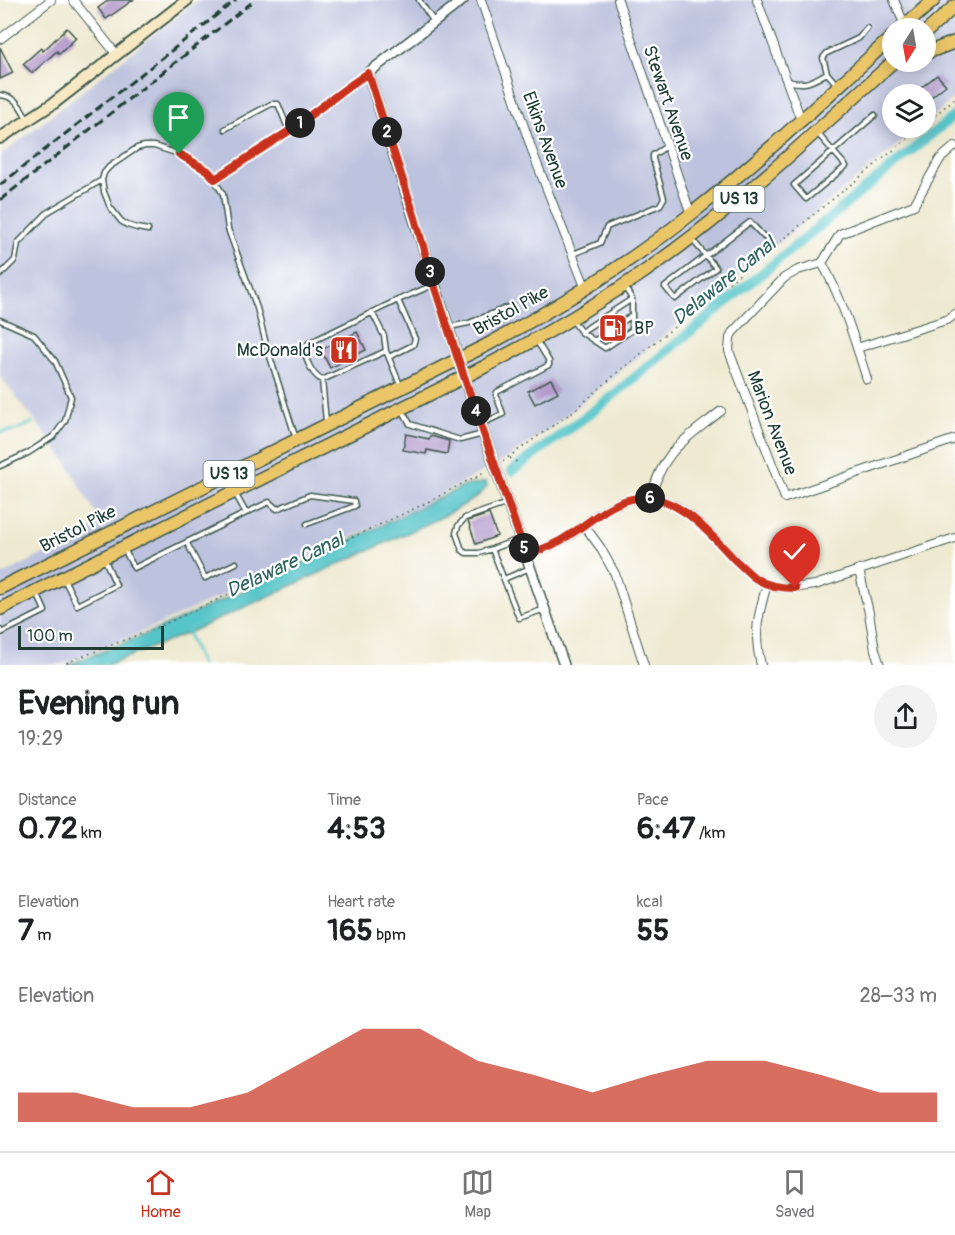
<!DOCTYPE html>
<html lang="en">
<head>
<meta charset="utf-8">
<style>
  :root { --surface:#fff; --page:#f2f2f2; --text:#202124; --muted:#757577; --line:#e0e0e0; --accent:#c8321e }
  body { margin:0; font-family:Pangolin,sans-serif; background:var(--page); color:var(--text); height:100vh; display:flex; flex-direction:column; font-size:22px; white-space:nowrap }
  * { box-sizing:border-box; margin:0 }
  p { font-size:20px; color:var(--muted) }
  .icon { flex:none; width:33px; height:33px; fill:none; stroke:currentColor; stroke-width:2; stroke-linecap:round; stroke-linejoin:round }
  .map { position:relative; height:665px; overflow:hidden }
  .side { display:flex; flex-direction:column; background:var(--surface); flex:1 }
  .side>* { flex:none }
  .needle { width:39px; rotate:191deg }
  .buttons { position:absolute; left:882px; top:18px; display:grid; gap:12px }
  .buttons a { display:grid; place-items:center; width:54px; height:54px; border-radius:50%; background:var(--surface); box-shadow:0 3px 15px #0003; font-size:30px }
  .scale { position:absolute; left:18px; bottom:15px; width:146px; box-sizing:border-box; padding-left:6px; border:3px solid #1f3d34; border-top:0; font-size:16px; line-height:21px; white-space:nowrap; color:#1f3d34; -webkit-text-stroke:4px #fff; paint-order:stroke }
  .pin { position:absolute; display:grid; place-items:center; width:51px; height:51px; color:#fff; margin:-62px -26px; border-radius:50% 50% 50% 0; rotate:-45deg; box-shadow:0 0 6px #0007 }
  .pin .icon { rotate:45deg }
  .km { position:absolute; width:30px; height:30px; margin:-15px; border-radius:50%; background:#222; color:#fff; font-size:16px; line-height:30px; text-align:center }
  .round { display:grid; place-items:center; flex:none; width:63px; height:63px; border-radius:32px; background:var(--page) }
  .head { display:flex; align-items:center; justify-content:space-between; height:102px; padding:0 18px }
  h1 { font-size:33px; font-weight:800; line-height:45px }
  .stats { display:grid; grid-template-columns:repeat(3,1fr); gap:9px; height:102px; padding:6px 18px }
  .stats div { display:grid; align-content:center }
  .stats b { font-size:30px; font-weight:800 }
  .stats small { font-size:16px; font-weight:400 }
  .stats p { font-size:16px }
  .chart { height:168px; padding:12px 18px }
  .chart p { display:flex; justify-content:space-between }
  .chart svg { width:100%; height:108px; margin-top:6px; fill:var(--accent); opacity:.7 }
  .tab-bar { display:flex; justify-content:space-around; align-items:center; height:84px; border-top:2px solid var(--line); background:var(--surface); font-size:16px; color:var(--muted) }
  .tab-bar a { display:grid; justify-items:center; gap:3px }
  .tab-bar .current { color:var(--accent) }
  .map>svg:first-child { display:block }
  .industrial { fill:#bdc3de; fill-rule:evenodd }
  .water { fill:#57c5ca; stroke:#3b817f; stroke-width:1.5 }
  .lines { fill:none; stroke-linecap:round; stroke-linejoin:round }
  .stream { stroke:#57c5ca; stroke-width:3 }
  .canal { stroke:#57c5ca; stroke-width:10 }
  .building { fill:#b298cb }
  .service-casing { stroke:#3e574b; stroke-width:7 }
  .minor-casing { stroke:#3e574b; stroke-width:10 }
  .tertiary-casing { stroke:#3e574b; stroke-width:12 }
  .secondary-casing { stroke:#3e574b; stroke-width:14 }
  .trunk-casing { stroke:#3e574b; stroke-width:15 }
  .path { stroke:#3e574b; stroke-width:1.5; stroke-dasharray:1.5 4.5; stroke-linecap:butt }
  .service { stroke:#fff; stroke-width:4 }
  .minor { stroke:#fff; stroke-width:8 }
  .tertiary { stroke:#fff; stroke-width:9 }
  .secondary { stroke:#f7e8c3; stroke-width:10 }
  .trunk { stroke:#eac669; stroke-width:12 }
  .rail { stroke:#1f3d34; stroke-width:3; stroke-dasharray:9 4.5; stroke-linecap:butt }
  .route-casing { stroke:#fff; stroke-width:12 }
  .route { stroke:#c8321e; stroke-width:8 }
  .labels { text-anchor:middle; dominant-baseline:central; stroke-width:4.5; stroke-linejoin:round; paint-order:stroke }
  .shield { fill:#fff; stroke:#627771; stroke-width:1.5 }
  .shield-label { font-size:16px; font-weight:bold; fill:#1f3d34 }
  .street-label { font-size:18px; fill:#1f3d34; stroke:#fff }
  .poi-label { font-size:18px; fill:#1f3d34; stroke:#fff; text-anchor:start }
  .water-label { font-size:20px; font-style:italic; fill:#306661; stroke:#fff }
</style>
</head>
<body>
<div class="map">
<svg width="955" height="665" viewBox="0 0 955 665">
  <rect width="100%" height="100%" fill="#fff"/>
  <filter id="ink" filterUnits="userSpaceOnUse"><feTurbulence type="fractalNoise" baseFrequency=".0167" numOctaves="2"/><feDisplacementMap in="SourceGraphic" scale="12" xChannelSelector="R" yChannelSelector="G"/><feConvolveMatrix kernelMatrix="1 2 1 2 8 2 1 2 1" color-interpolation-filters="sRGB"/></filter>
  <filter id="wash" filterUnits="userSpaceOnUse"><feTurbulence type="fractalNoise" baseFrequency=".008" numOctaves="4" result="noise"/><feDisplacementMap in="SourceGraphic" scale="24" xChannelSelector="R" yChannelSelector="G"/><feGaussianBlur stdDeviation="1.35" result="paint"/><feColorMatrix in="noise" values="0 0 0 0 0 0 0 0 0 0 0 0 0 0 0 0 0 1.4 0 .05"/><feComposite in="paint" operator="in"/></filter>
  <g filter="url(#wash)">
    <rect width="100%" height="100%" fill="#eee9d0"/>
    <path class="industrial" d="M198,0H955V97L926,122V94H892V128H919L553,426L509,457L420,506L133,636L60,665H0V576L102,525L66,461L0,376V156ZM892,28H926V62H892Z"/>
    <path class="water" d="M486,482L487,486C479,499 454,510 440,518L188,633L107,665H68L154,631L284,572L464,486Z"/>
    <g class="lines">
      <path class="stream" d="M0,432L16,430L32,423
        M187,631L201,665"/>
      <path class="canal" d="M512,471L601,405L955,115"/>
    </g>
    <g id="blocks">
      <path class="building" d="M109,0H133L106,19L98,8Z
        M67,28L76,38L59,54L57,51L32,73L23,64L41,48L43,51Z
        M0,47L13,73L0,79Z
        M937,75L946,85L926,101V94H913Z
        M357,332L366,350L330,368L321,350Z
        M551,379L558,392L535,404L528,391Z
        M406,434L429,439L430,436L449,441L447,454L427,450L426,454L403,450Z
        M489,514L497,536L476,544L468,521Z"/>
    </g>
  </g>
  <g filter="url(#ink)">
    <use href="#blocks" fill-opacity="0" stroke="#3e574b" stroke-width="1.5"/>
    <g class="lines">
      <g class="service-casing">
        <path id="service" d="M419,0L434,22
          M788,81C806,86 811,82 827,73
          M838,86L827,73L823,58L827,53L859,38L867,28
          M0,95C17,97 20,106 28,120
          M225,129L271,104H278L289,131
          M818,134L846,166L806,199L794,185L875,115
          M215,179L289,131L348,87L367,74
          M148,230L137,228L127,225L121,221L110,207L104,192L102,180L104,173L109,167L137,148L145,146H154L179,154L198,164L212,176L223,194L228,229L257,308L266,344L296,439
          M691,238L716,268L675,299L665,287L750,222L764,237
          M573,254L600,243L607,227L660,205L664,198L653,159V155L667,146
          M0,275L15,260L18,243L48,212L102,180
          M398,300L433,285
          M372,312L384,336L386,351L401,387
          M0,320L34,335L55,361L71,397L65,421L54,436L28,453L0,466
          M573,321L581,332L632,299L624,286
          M622,322L631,316
          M449,327L469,323L511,306
          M581,332L605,348L632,330V299
          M594,341L606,333
          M322,380L386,351
          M403,411L410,424L460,440L483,434
          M326,421L322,380C312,375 304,358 305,347L309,343L398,300L415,339L413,345L389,357
          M481,424L503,414L496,395L497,392L549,365V361L536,340
          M246,513L269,502L277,509L310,495L354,501L355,506L307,524
          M519,539L492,549L519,618L545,609
          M187,543L205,578L236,563
          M124,549L134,568L246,513L236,495
          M492,549L479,553H466L462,550L456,533L458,526L465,518L508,503
          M64,579L77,605L116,585L105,560
          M504,579L530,568
          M0,630L1,633L45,611L37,593"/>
      </g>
      <g class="minor-casing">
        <path id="minor" d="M73,0L117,55
          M481,0L534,156L586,289
          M618,0L691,215
          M757,0L801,120
          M894,0L905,26
          M0,39L51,0
          M822,263L840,234L914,205L940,159L955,146
          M857,348L940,322L949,319L955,314
          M867,379C855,341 842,298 822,263L798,270L784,278L732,333L730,338L729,351L785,498L955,439
          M651,498C662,450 686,439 721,411
          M584,525L600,547L615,574L644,665
          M526,555C542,550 558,544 572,534C593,519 612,500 640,498C679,494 708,532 733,557C744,569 754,580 769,585C784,590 799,587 815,585L955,538
          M859,570L869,613L875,650L880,665
          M761,665C753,633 758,616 767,584"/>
      </g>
      <g class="tertiary-casing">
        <path id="tertiary" d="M463,0L368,73L464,377L564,665"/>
      </g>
      <g class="secondary-casing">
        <path id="secondary" d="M0,138L54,103L187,0"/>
      </g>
      <g class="trunk-casing">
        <path id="trunk" d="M902,28L934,0
          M926,32L955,6
          M926,53L955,42
          M0,588L485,346C557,308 627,265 691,214C762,159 826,97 892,37
          M0,609L484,367C557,329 628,287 693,236C763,182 827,121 893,62"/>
      </g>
      <path class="path" d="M926,123L955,98
        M510,458L517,462
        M503,461L575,410L617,373L921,128
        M476,477L478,483
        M61,665L158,627L420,506L486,471"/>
      <use href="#service" class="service"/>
      <use href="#minor" class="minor"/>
      <use href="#tertiary" class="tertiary"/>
      <use href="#secondary" class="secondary"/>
      <use href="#trunk" class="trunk"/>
      <path class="rail" d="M0,185L236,0
        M0,200L255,0"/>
    </g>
  </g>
  <g class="lines" filter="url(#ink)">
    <g class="route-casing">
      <path id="route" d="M179,154L208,171L215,179L289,131L348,87L368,73L415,218L434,285L458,359L526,555C542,550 557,544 571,534C593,520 612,500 639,498C678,494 710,534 735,560C742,566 748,573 755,578C767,586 780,588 795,588"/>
    </g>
    <use href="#route" class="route"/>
  </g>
  <defs>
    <g id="fuel-square" transform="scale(1.5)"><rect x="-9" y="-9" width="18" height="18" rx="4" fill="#c8321e" stroke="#fff"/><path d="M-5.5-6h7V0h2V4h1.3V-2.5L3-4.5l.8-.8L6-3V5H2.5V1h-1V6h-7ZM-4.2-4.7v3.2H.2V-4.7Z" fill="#fff"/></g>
    <g id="restaurant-square" transform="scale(1.5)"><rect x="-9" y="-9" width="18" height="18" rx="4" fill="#c8321e" stroke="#fff"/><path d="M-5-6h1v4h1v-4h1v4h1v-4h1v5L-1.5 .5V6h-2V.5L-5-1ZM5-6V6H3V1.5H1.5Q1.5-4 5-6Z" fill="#fff"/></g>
  </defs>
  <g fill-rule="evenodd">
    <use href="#fuel-square" x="613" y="328"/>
    <use href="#restaurant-square" x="344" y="350"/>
  </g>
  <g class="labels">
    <g class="shield">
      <rect x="713.5" y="186" width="51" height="26" rx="4.5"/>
      <rect x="203.5" y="461" width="51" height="26" rx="4.5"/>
    </g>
    <g class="shield-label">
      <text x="739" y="199">US 13</text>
      <text x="229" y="474">US 13</text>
    </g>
    <g class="street-label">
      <text transform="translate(668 103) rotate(71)">Stewart Avenue</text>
      <text transform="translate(545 140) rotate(70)">Elkins Avenue</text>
      <text transform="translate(511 311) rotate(-29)">Bristol Pike</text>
      <text transform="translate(772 423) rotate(69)">Marion Avenue</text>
      <text transform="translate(78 529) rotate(-27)">Bristol Pike</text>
    </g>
    <g class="poi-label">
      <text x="634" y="328">BP</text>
      <text x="323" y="350" text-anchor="end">McDonald's</text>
    </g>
    <g class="water-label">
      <text transform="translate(724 281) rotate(-39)">Delaware Canal</text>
      <text transform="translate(285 565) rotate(-25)">Delaware Canal</text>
    </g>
  </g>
</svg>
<div class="buttons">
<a><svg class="needle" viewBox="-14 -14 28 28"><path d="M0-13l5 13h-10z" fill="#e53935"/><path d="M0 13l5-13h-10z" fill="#757577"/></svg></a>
<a><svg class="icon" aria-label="layers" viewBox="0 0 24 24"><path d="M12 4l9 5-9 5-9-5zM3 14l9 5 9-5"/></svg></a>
</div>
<div class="scale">100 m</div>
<div class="pin" style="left:179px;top:154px;background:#1e9e55"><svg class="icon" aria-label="arrive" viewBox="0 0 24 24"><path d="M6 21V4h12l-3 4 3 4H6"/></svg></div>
<div class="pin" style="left:795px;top:588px;background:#d93025"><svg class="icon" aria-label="check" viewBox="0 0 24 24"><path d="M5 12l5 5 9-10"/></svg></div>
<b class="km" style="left:300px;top:123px">1</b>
<b class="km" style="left:387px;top:132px">2</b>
<b class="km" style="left:430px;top:272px">3</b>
<b class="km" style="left:476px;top:411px">4</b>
<b class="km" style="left:524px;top:548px">5</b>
<b class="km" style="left:650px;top:498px">6</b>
</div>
<section class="side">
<div class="head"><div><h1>Evening run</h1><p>19:29</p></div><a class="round"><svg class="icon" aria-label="share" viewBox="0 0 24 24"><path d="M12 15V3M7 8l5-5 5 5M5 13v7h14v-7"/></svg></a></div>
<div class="stats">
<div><p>Distance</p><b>0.72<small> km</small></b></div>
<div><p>Time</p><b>4:53</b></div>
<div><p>Pace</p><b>6:47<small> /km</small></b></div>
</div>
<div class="stats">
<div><p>Elevation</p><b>7<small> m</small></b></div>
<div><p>Heart rate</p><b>165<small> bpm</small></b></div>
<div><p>kcal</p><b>55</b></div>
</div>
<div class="chart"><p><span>Elevation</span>28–33 m</p>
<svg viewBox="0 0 160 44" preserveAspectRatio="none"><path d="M0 44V32L10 32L20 38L30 38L40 32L50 19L60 6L70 6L80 19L90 25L100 32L110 25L120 19L130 19L140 25L150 32L160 32V44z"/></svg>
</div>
</section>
<nav class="tab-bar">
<a class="current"><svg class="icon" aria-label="home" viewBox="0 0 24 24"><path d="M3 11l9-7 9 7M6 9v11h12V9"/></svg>Home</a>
<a><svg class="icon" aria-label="map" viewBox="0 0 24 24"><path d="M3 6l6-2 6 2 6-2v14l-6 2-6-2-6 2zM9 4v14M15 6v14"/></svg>Map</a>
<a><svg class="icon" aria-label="saved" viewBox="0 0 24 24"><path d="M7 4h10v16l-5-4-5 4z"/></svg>Saved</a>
</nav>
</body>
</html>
